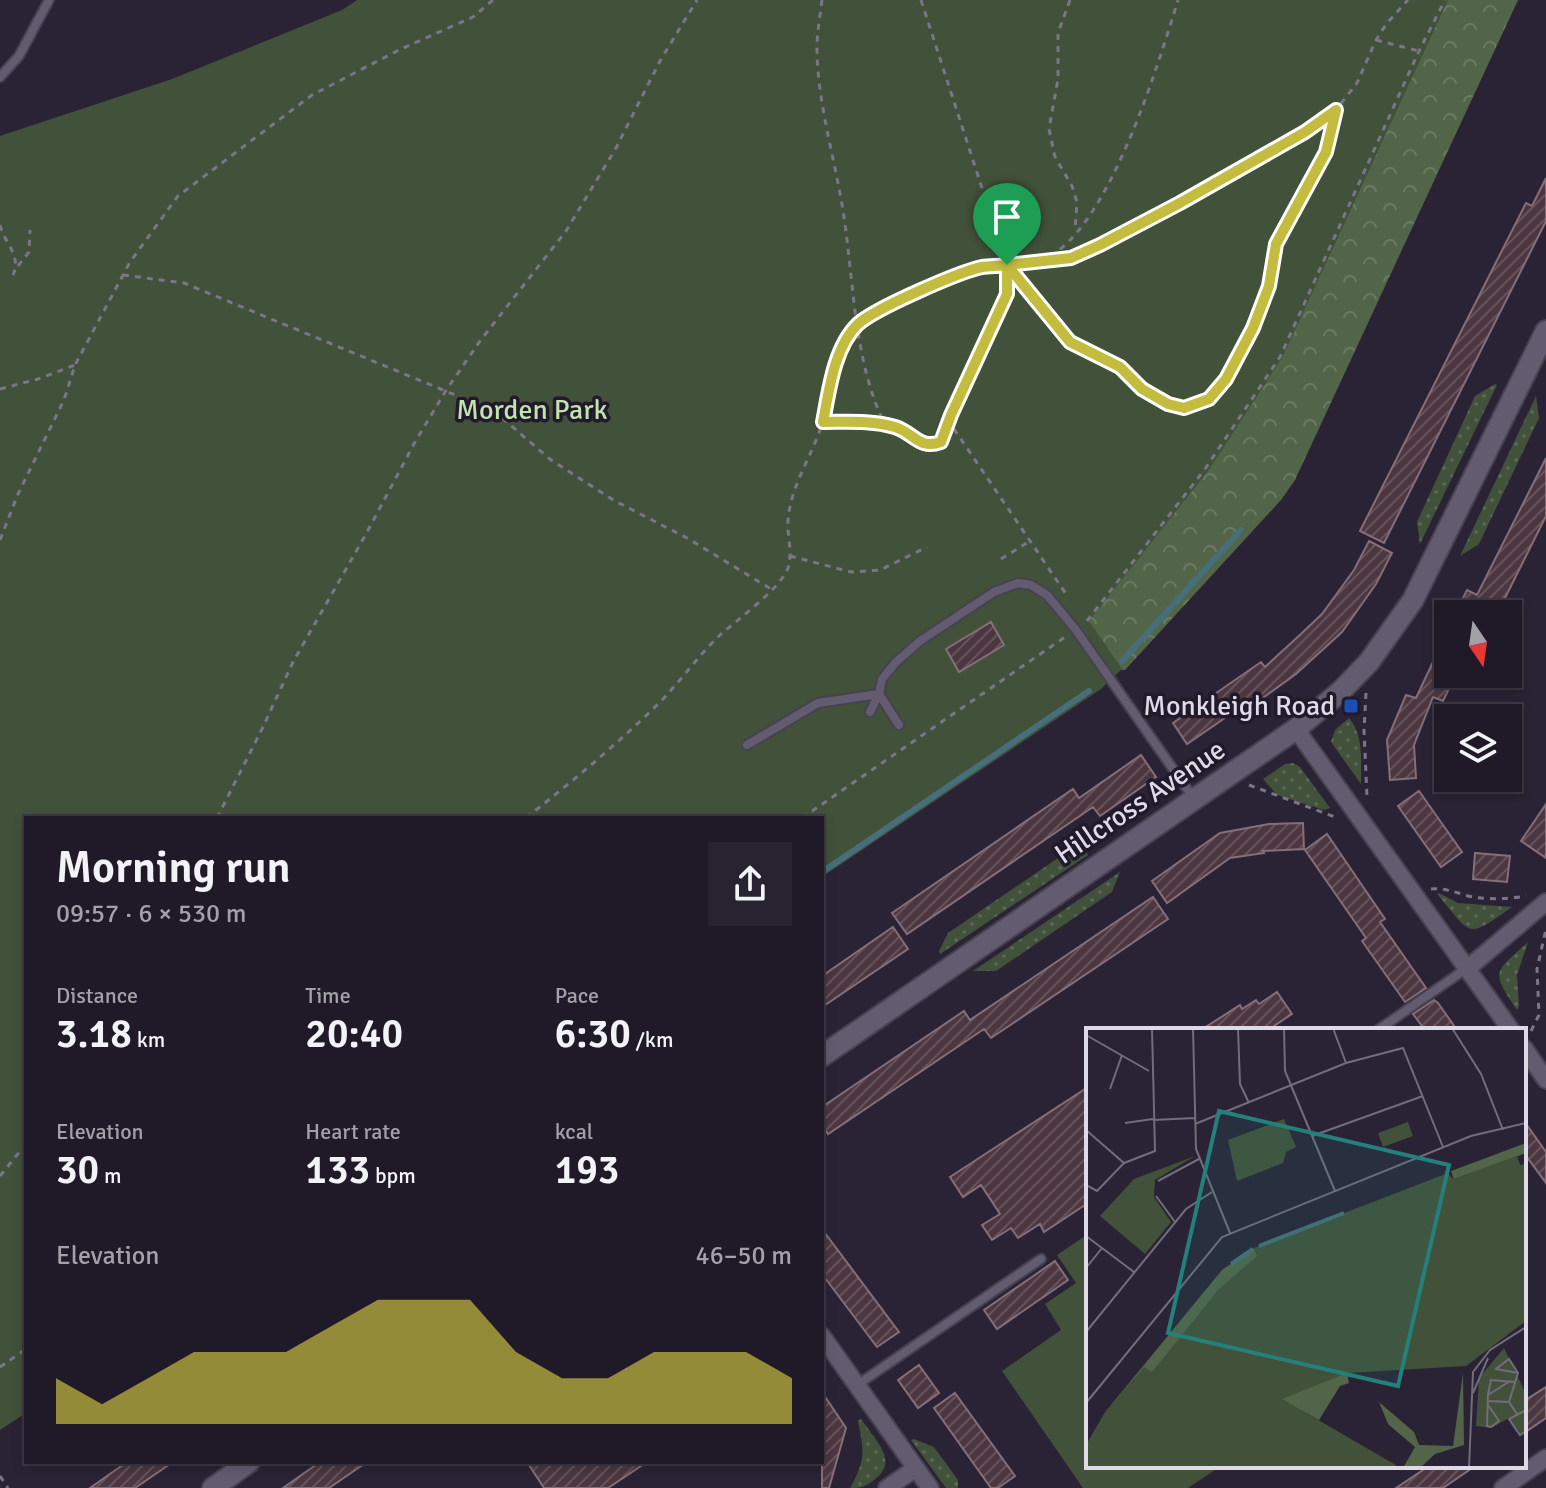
<!DOCTYPE html>
<html lang="en">
<head>
<meta charset="utf-8">
<style>
  :root { --surface:#201a28; --page:#282330; --text:#f1f3f6; --muted:#a2a1a8; --line:#3d3845; --accent:#c4bc3e }
  body { margin:0; font-family:Signika,sans-serif; background:var(--page); color:var(--text); height:100vh; display:flex; flex-direction:column; font-size:30px; white-space:nowrap }
  * { box-sizing:border-box; margin:0 }
  p { font-size:26px; color:var(--muted) }
  .icon { flex:none; width:44px; height:44px; fill:none; stroke:currentColor; stroke-width:2; stroke-linecap:round; stroke-linejoin:round }
  .map { position:relative; flex:1; overflow:hidden }
  .drawer { position:absolute; left:24px; top:816px; width:800px; height:648px; display:flex; flex-direction:column; background:var(--surface); border-radius:0px; box-shadow:0 4px 12px #0003,0 0 0 2px var(--line) }
  .drawer>* { flex:none }
  .needle { width:52px; rotate:167deg }
  .controls { position:absolute; left:1434px; top:600px; display:grid; gap:16px }
  .controls a { display:grid; place-items:center; width:88px; height:88px; border-radius:0px; background:var(--surface); box-shadow:0 4px 12px #0003,0 0 0 2px var(--line); font-size:40px }
  .pin { position:absolute; display:grid; place-items:center; width:68px; height:68px; color:#fff; margin:-82px -34px; border-radius:50% 50% 50% 0; rotate:-45deg; box-shadow:0 0 8px #0007 }
  .pin .icon { rotate:45deg }
  .round { display:grid; place-items:center; flex:none; width:84px; height:84px; border-radius:0px; background:var(--page) }
  .overview { display:flex; align-items:center; justify-content:space-between; height:136px; padding:0 32px }
  h1 { font-size:44px; font-weight:600; line-height:60px }
  .figures { display:grid; grid-template-columns:repeat(3,1fr); gap:12px; height:136px; padding:8px 32px }
  .figures div { display:grid; align-content:center }
  .figures b { font-size:40px; font-weight:600 }
  .figures small { font-size:22px; font-weight:400 }
  .figures p { font-size:22px }
  .chart { height:224px; padding:16px 32px }
  .chart p { display:flex; justify-content:space-between }
  .chart svg { width:100%; height:144px; margin-top:8px; fill:var(--accent); opacity:.7 }
  .map>svg:first-child { display:block }
  .grass { fill:url(#grass-dots) }
  .forest { fill:url(#forest-crowns) }
  .park { fill:#425139 }
  .lines { fill:none; stroke-linecap:round; stroke-linejoin:round }
  .stream { stroke:#466f7b; stroke-width:6 }
  .building { fill:url(#building-hatch); stroke:#866e78; stroke-width:2 }
  .service-casing { stroke:#474251; stroke-width:12 }
  .minor-casing { stroke:#474251; stroke-width:20 }
  .tertiary-casing { stroke:#474251; stroke-width:24 }
  .path { stroke:#7b7686; stroke-width:3; stroke-dasharray:6 6; stroke-linecap:butt }
  .service { stroke:#635c71; stroke-width:8 }
  .minor { stroke:#635c71; stroke-width:16 }
  .tertiary { stroke:#635c71; stroke-width:20 }
  .route-casing { stroke:#fff; stroke-width:16 }
  .route { stroke:#c4bc3e; stroke-width:10 }
  .transit-dot { fill:#1a4fb4; stroke:#201a2b; stroke-width:3 }
  .labels { text-anchor:middle; dominant-baseline:central; stroke-width:7; stroke-linejoin:round; paint-order:stroke }
  .park-label { font-size:28px; fill:#c2e3ae; stroke:#201a2b }
  .poi-label { font-size:28px; fill:#dedae7; stroke:#201a2b; text-anchor:end }
  .street-label { font-size:28px; fill:#dedae7; stroke:#201a2b }
  .inset-river { fill:none; stroke:#466f7b; stroke-width:4 }
  .inset-road { fill:none; stroke:#726c7c; stroke-width:2 }
  .view { fill:#24807a; fill-opacity:0.15; stroke:#24807a; stroke-width:4 }
  .inset-edge { fill:none; stroke:#dedae7; stroke-width:4 }
</style>
</head>
<body>
<div class="map">
<svg width="1546" height="1488" viewBox="0 0 1546 1488">
  <defs>
    <pattern id="grass-dots" width="8" height="8" patternUnits="userSpaceOnUse" patternTransform="scale(2)"><rect width="8" height="8" fill="#425139"/><path d="M2 2h.1M6 6h.1" fill="none" stroke="#5d6956" stroke-width="1.8" stroke-linecap="round"/></pattern>
    <pattern id="forest-crowns" width="20" height="18" patternUnits="userSpaceOnUse" patternTransform="scale(2)"><rect width="20" height="18" fill="#536548"/><path d="M2 6a3 3 0 1 1 6 0M12 15a3 3 0 1 1 6 0" fill="none" stroke="#6b7a62"/></pattern>
    <pattern id="building-hatch" width="6" height="6" patternUnits="userSpaceOnUse" patternTransform="scale(2)"><rect width="6" height="6" fill="#4c3740"/><path d="M-1 1l2-2M0 6l6-6M5 7l2-2" fill="none" stroke="#65535c"/></pattern>
  </defs>
  <rect width="100%" height="100%" fill="#2a2335"/>
  <path class="grass" d="M1495,384L1497,385L1420,544L1417,522L1475,396Z
    M1536,396L1539,418L1479,544L1460,556Z
    M1349,718C1364,736 1361,761 1361,784L1331,742L1335,730Z
    M1293,763L1300,767L1330,808L1324,810L1277,795L1263,779L1285,764Z
    M1087,853L1088,855L940,954L939,951L948,933L1064,854Z
    M1120,872L1112,892L996,971H973Z
    M1439,893L1458,903L1512,907C1465,940 1473,936 1437,894Z
    M1528,942L1517,975L1519,1006L1517,1010C1490,970 1494,974 1528,942Z
    M861,1419C875,1440 900,1461 874,1480C865,1487 862,1488 850,1488C866,1460 864,1451 858,1421Z
    M914,1439L934,1447L958,1480V1488H946L911,1440Z"/>
  <path class="forest" d="M1424,0H1518L1295,480L1281,500L1125,670H1119L852,431Z"/>
  <path class="park" d="M357,0H1448L1282,358L1208,471L1089,621L1122,669L1101,689L822,877V818H26V1413L0,1430V136L172,79L342,10Z
    M1088,1234V1466H1221L1188,1488H1083L1002,1371L1061,1330L1045,1304L1076,1283L1057,1255Z"/>
  <g class="lines">
    <path class="stream" d="M1122,661L1241,530
      M822,872L1089,691"/>
  </g>
  <path class="building" d="M1546,178V221L1384,543L1360,531L1526,203L1532,206Z
    M1546,458V516L1497,614H1455L1467,590L1477,595Z
    M1369,541L1392,553L1376,584L1342,632L1296,674L1257,702L1254,698L1187,744L1173,723L1261,662L1265,667L1302,633L1322,614L1354,570Z
    M991,622L1004,645L959,672L946,649Z
    M1448,630V674H1456L1443,701L1433,697L1414,745L1416,778L1390,780L1387,740L1406,695L1416,698Z
    M1141,755L1156,777L1100,816L1093,807L907,934L892,913L1073,789L1079,798Z
    M1419,791L1462,852L1441,867L1398,806Z
    M1546,804V858L1521,841Z
    M1303,823L1304,849L1263,851L1264,853L1230,858L1167,903L1152,881L1220,833L1269,824Z
    M1327,834L1385,919L1380,922L1426,988L1405,1002L1362,941L1366,938L1305,850Z
    M1475,853L1510,856L1507,882L1473,879Z
    M1153,897L1168,919L991,1038L984,1029L828,1134L822,1125V1107L964,1011L970,1020Z
    M893,927L908,949L822,1007V976Z
    M1277,992L1292,1014L1268,1030H1201L1240,1005L1242,1009L1256,1000L1259,1004Z
    M1434,1000L1438,1003L1457,1030H1425L1413,1014Z
    M1088,1087V1203L1044,1232L1040,1224L1018,1238L1011,1228L992,1240L982,1225L1000,1214L981,1185L963,1197L950,1177Z
    M1524,1121L1546,1152V1183L1524,1153Z
    M822,1229L899,1332L877,1347L822,1274Z
    M1055,1261L1068,1280L997,1329L984,1310Z
    M919,1365L939,1393L918,1408L898,1380Z
    M1546,1387V1418L1524,1433V1401Z
    M822,1392L846,1428L829,1488H822Z
    M955,1393L1015,1476L998,1488H991L934,1408Z
    M127,1462H173L135,1488H90Z
    M320,1462H367L329,1488H283Z
    M527,1462H647L608,1488H544Z
    M1429,1466H1475L1443,1488H1396Z"/>
  <g class="lines">
    <g class="service-casing">
      <path id="service" d="M0,77L19,56L49,0
        M870,712L879,694L899,725
        M747,745L818,703L879,694L882,679L896,662L920,641L994,592L1018,583L1031,585L1047,595L1076,630L1194,799
        M1378,1030L1467,968
        M857,1385L1041,1259"/>
    </g>
    <g class="minor-casing">
      <path id="minor" d="M1296,729L1511,1030
        M1468,968L1546,902
        M1524,1048L1546,1080
        M822,1336L930,1488
        M887,1488L916,1468
        M1503,1488L1546,1458"/>
    </g>
    <g class="tertiary-casing">
      <path id="tertiary" d="M822,1056L1296,729L1340,692L1369,662L1413,600L1546,331
        M213,1488L249,1462"/>
    </g>
    <path class="path" d="M822,0C820,16 817,33 817,48C817,103 836,162 844,217C854,285 854,362 885,425
      M921,0L1007,265V294L951,415L950,423L1066,594
      M1070,0L1058,33V79L1049,129L1055,157L1072,186L1077,202L1075,231
      M1376,40L1419,51
      M0,225C4,243 22,255 13,275
      M1047,260L1071,258L1100,245L1180,203L1305,132L1336,110L1357,83L1376,40L1387,23L1408,0
      M1007,265L1070,342L1120,367L1142,389L1168,404L1184,408L1209,399L1226,379L1253,328L1269,286L1276,244L1326,152L1336,110
      M18,266L29,252L30,230
      M123,275L184,283L494,411L551,460L615,501L687,538L771,589
      M0,389L38,379L75,365
      M823,422C847,422 872,420 895,427C913,433 920,450 941,442L949,424
      M0,540L18,494L64,400L75,365L130,262L178,196L312,95L401,49L473,17L493,0
      M790,556L851,572L880,570L927,547
      M1001,559L1030,541
      M1087,621L1205,469L1280,357L1419,51L1445,0
      M1366,693L1364,731L1367,797
      M1249,785L1335,817
      M217,818L263,727L293,662L366,534L415,442L445,392L480,341L566,231L616,148L660,61L697,0
      M526,818C574,780 620,742 663,699C682,679 699,655 719,636C737,620 780,589 788,568C793,552 787,537 788,520C791,485 812,456 822,424C833,390 832,357 855,328C871,308 953,275 980,268C1000,262 1026,268 1045,259C1109,229 1158,65 1178,0
      M802,818L1065,637
      M1431,889C1445,888 1455,892 1468,896C1487,900 1507,899 1526,896
      M1531,1031L1539,1015L1537,969L1546,929
      M0,1176L26,1144
      M0,1367L26,1349
      M0,1476L8,1488"/>
    <use href="#service" class="service"/>
    <use href="#minor" class="minor"/>
    <use href="#tertiary" class="tertiary"/>
  </g>
  <g class="lines">
    <g class="route-casing">
      <path id="route" d="M1007,265C999,266 990,266 982,267C959,272 876,308 858,324C834,347 829,391 823,422C847,422 872,420 895,427C914,433 919,450 941,442L951,415L1007,294V265L1071,258L1100,245L1180,203L1305,132L1336,110L1326,152L1276,244L1269,286L1253,328L1226,379L1209,399L1184,408L1168,404L1142,389L1120,367L1070,342L1007,265"/>
    </g>
    <use href="#route" class="route"/>
  </g>
  <rect class="transit-dot" x="1343" y="698" width="16" height="16" rx="4"/>
  <g class="labels">
    <g class="park-label">
      <text x="532" y="410">Morden Park</text>
    </g>
    <g class="poi-label">
      <text x="1335" y="706">Monkleigh Road</text>
    </g>
    <g class="street-label">
      <text transform="translate(1140 802) rotate(-34)">Hillcross Avenue</text>
    </g>
  </g>
  <g transform="translate(1086 1028)">
    <rect width="440" height="440" fill="#2a2335"/>
    <path d="M418,320L440,366V403L435,406L423,390L405,400L390,398L393,350Z" fill="#425139"/>
    <path d="M440,115V125L368,152L365,143ZM168,220L182,255L0,440V417L20,383L136,242ZM261,345L263,355L254,358L233,392L181,364ZM377,345L378,417L349,426L334,440H317L329,419L302,396L293,374L328,404L333,417L367,418Z" fill="#536548"/>
    <path d="M198,91L210,119L200,124L197,135L151,153L142,112ZM322,94L327,108L297,119L292,105ZM109,128L69,152L68,169L85,194L59,226L14,188L48,151ZM431,128L434,137L440,135V293L380,338L261,345L196,371L315,440H0V418L20,383L58,339L66,344L133,261L171,228L168,220L362,145L367,151Z" fill="#425139"/>
    <path class="inset-river" d="M173,218L258,185M145,236L167,221"/>
    <path class="inset-road" d="M107,0L110,121L144,205M152,0L154,56L163,75M198,0L199,43L249,163M247,0L260,35M366,0L395,46L417,102M0,7L63,43M24,61L36,27M67,92L109,90M39,95L67,91M109,96L260,35L317,20L357,119M0,102L38,135L69,123L66,0M226,108L337,68M72,153L113,131M0,157L11,163L38,135M70,168L89,194M0,208L48,244M0,240L16,220M0,304L100,181L126,164M387,365L402,330M402,367L424,353M402,373L423,374L431,386M423,374L432,345L423,331L410,341L432,345M0,375L136,209L385,108L440,95M402,377L413,393L405,399L401,398L402,366L405,352L429,354M440,382L423,391L434,407L440,403M383,440L387,344L404,322L440,299"/>
    <path class="view" d="M133,83L363,137L312,358L82,305Z"/>
    <rect width="440" height="440" class="inset-edge"/>
  </g>
</svg>
<div class="controls">
<a><svg class="needle" viewBox="-14 -14 28 28"><path d="M0-13l5 13h-10z" fill="#e53935"/><path d="M0 13l5-13h-10z" fill="#a2a1a8"/></svg></a>
<a><svg class="icon" aria-label="layers" viewBox="0 0 24 24"><path d="M12 4l9 5-9 5-9-5zM3 14l9 5 9-5"/></svg></a>
</div>
<div class="pin" style="left:1007px;top:265px;background:#1e9e55"><svg class="icon" aria-label="arrive" viewBox="0 0 24 24"><path d="M6 21V4h12l-3 4 3 4H6"/></svg></div>
<section class="drawer">
<div class="overview"><div><h1>Morning run</h1><p>09:57 · 6 × 530 m</p></div><a class="round"><svg class="icon" aria-label="share" viewBox="0 0 24 24"><path d="M12 15V3M7 8l5-5 5 5M5 13v7h14v-7"/></svg></a></div>
<div class="figures">
<div><p>Distance</p><b>3.18<small> km</small></b></div>
<div><p>Time</p><b>20:40</b></div>
<div><p>Pace</p><b>6:30<small> /km</small></b></div>
</div>
<div class="figures">
<div><p>Elevation</p><b>30<small> m</small></b></div>
<div><p>Heart rate</p><b>133<small> bpm</small></b></div>
<div><p>kcal</p><b>193</b></div>
</div>
<div class="chart"><p><span>Elevation</span>46–50 m</p>
<svg viewBox="0 0 160 44" preserveAspectRatio="none"><path d="M0 44V30L10 38L20 30L30 22L40 22L50 22L60 14L70 6L80 6L90 6L100 22L110 30L120 30L130 22L140 22L150 22L160 30V44z"/></svg>
</div>
</section>
</div>
</body>
</html>
